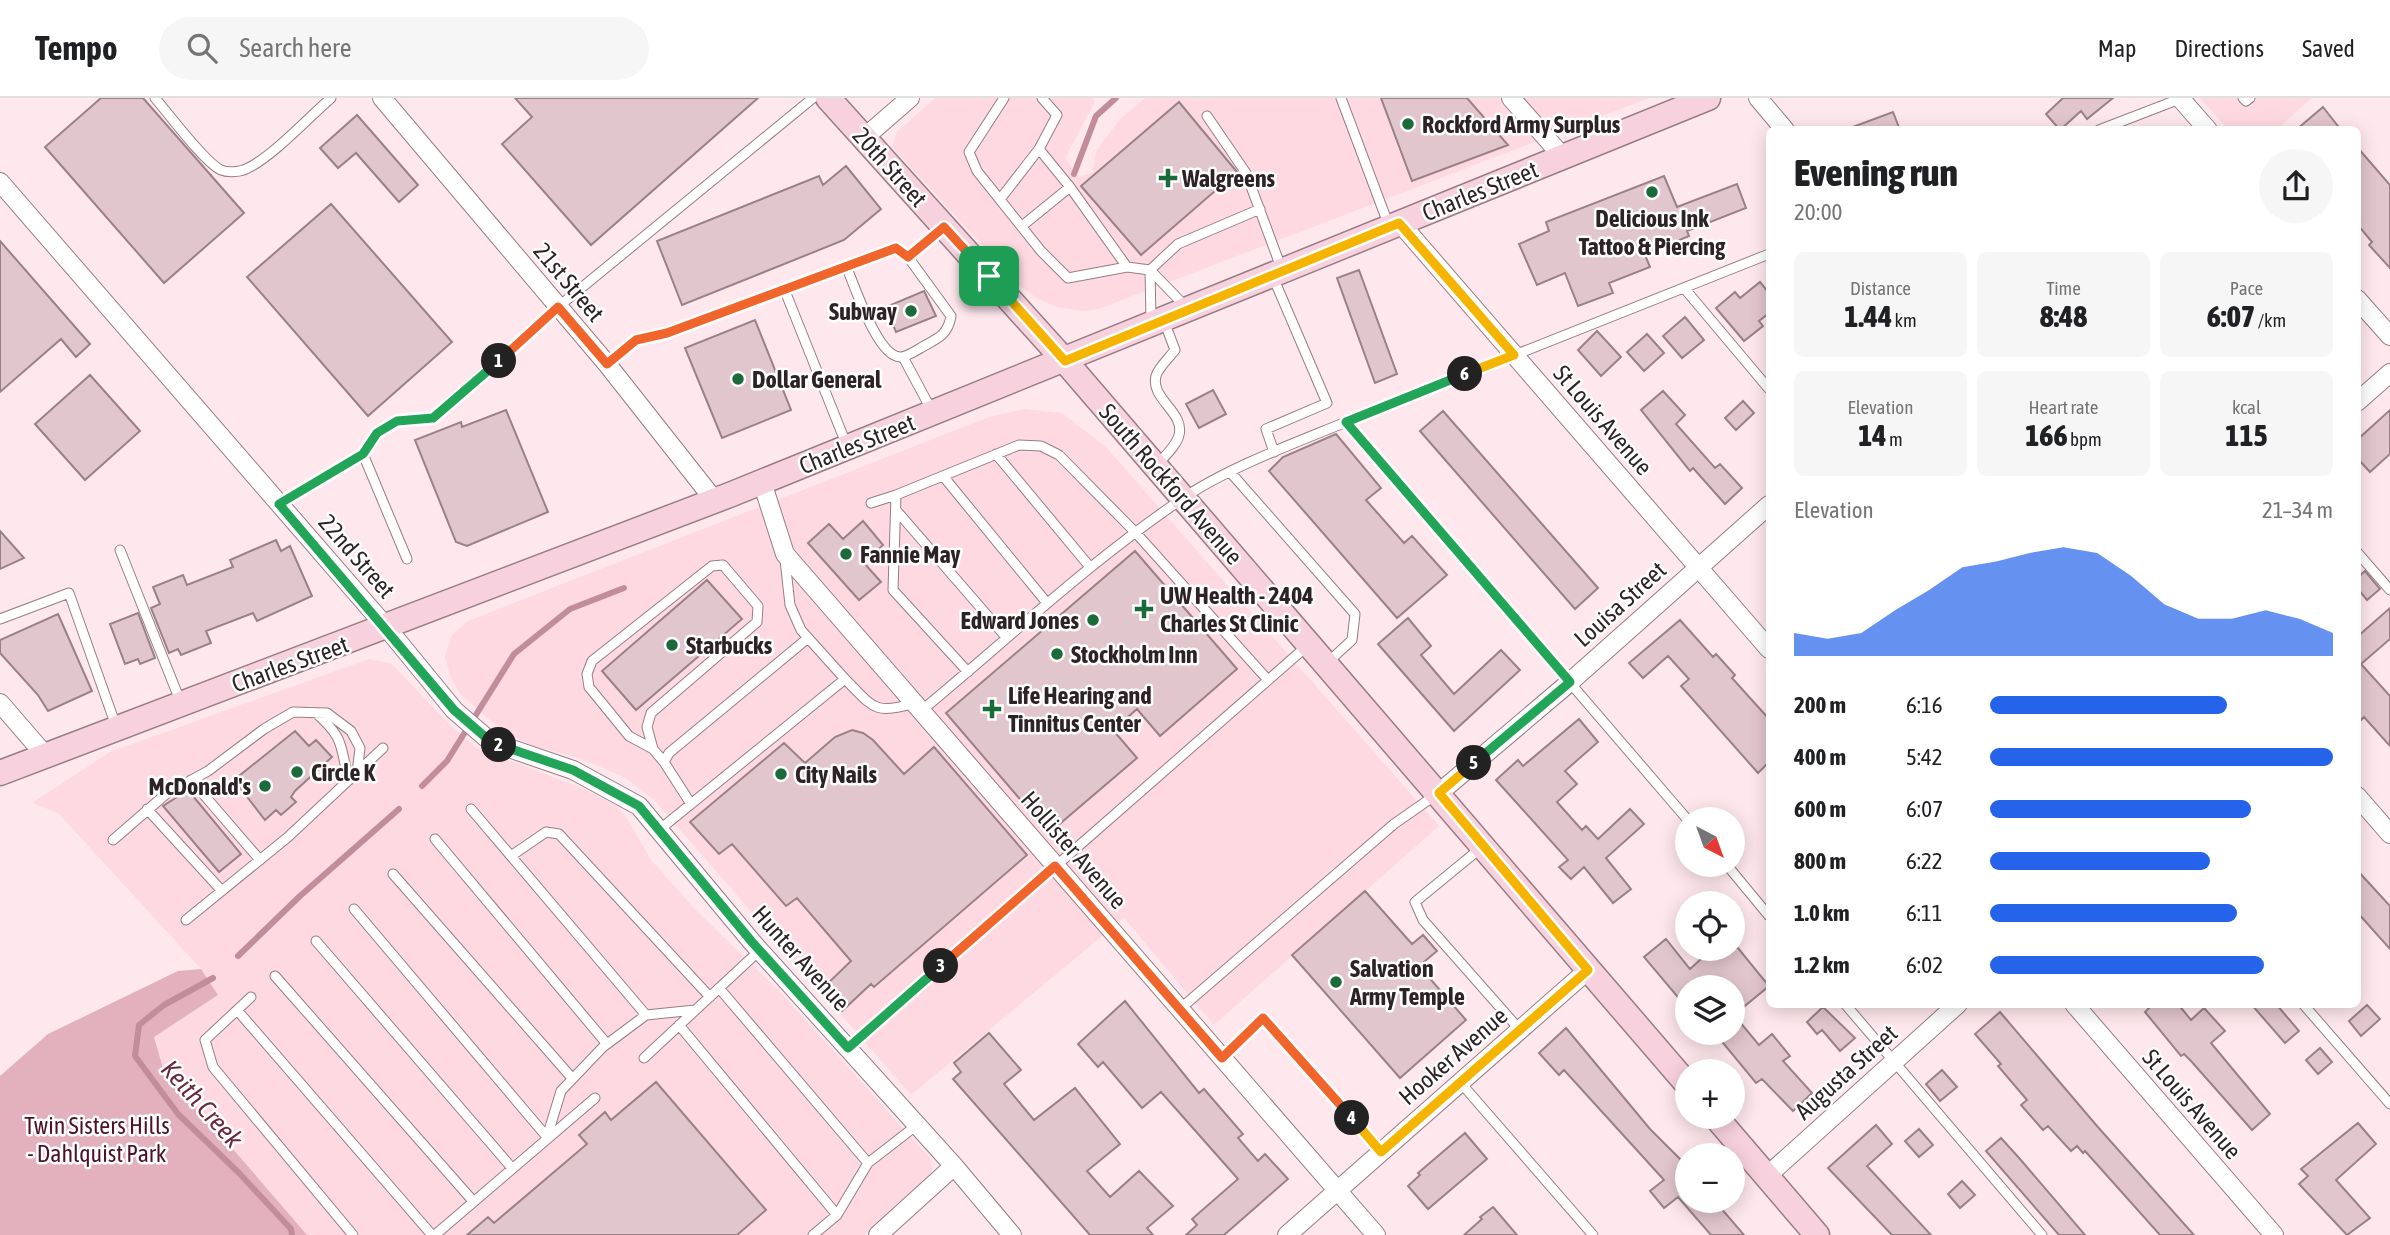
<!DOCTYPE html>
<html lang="en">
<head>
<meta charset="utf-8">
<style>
  :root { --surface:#fff; --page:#f6f6f6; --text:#202124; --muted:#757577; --line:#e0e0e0; --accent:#2563eb }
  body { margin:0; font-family:"Asap Condensed",sans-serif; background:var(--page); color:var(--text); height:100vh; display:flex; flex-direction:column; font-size:26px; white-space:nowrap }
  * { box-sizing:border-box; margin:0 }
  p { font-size:23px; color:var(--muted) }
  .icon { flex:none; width:38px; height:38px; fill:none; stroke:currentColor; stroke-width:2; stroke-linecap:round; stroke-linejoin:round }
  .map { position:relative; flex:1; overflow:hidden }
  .sheet { position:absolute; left:1766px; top:28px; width:595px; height:882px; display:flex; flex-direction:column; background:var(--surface); border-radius:10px; box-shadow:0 4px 18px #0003 }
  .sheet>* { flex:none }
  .needle { width:46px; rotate:139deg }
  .fabs { position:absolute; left:1675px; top:709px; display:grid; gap:14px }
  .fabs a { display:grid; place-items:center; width:70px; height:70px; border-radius:50%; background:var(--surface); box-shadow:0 4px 18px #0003; font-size:35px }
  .pin { position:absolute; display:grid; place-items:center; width:60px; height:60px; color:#fff; margin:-30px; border-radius:14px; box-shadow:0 4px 10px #0006 }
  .km { position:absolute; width:35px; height:35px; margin:-18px; border-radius:50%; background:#222; color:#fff; font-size:19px; line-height:35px; text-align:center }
  .round { display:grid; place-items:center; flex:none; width:74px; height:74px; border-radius:37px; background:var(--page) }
  .overview { display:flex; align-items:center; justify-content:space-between; height:119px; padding:0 28px }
  h1 { font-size:38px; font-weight:800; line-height:52px }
  .stats { display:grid; grid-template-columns:repeat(3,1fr); gap:10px; height:119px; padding:7px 28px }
  .stats div { display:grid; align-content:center; border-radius:10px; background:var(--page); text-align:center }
  .stats b { font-size:30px; font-weight:800 }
  .stats small { font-size:19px; font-weight:400 }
  .stats p { font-size:19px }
  .chart { height:196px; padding:14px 28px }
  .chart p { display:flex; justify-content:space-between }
  .chart svg { width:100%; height:126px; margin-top:7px; fill:var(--accent); opacity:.7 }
  ul { padding:0 28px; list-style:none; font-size:23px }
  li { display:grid; grid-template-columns:112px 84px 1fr; align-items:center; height:52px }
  li i { height:18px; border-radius:9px; background:var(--accent) }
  header { display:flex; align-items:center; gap:42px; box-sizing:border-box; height:98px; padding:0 35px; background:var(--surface); border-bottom:2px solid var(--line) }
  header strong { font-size:33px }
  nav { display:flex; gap:38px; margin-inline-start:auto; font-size:24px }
  .search { width:490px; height:63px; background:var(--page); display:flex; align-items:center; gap:18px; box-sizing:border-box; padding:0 24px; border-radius:38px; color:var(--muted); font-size:26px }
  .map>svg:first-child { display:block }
  .built { fill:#fed9e2 }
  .green { fill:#e3b0bd }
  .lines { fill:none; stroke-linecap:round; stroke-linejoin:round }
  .stream { stroke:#c28d9b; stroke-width:6 }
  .building { fill:#e2c6cd; stroke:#9a8187; stroke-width:2 }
  .lane-casing { stroke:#977d83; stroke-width:11 }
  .street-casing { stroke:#977d83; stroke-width:20 }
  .secondary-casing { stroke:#977d83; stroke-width:27 }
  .lane { stroke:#fff; stroke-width:9 }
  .street { stroke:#fff; stroke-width:18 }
  .secondary { stroke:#f7d2de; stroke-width:24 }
  .split-1-casing { stroke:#fff; stroke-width:14 }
  .split-2-casing { stroke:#fff; stroke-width:14 }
  .split-3-casing { stroke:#fff; stroke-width:14 }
  .split-4-casing { stroke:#fff; stroke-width:14 }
  .split-5-casing { stroke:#fff; stroke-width:14 }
  .split-6-casing { stroke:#fff; stroke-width:14 }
  .split-7-casing { stroke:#fff; stroke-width:14 }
  .split-1 { stroke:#f0652b; stroke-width:9 }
  .split-2 { stroke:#22a559; stroke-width:9 }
  .split-3 { stroke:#22a559; stroke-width:9 }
  .split-4 { stroke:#f0652b; stroke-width:9 }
  .split-5 { stroke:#f5b400; stroke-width:9 }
  .split-6 { stroke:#22a559; stroke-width:9 }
  .split-7 { stroke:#f5b400; stroke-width:9 }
  .poi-dot { fill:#1b6a39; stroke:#fff; stroke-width:2.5 }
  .labels { text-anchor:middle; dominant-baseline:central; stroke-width:5; stroke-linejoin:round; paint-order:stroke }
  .poi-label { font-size:24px; font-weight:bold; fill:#2d2326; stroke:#fff; text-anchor:start }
  .street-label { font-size:24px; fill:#2d2326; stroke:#fff }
  .park-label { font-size:24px; fill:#501028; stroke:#fff }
  .water-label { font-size:26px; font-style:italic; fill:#6a283e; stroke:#fff }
</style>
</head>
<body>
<header>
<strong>Tempo</strong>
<div class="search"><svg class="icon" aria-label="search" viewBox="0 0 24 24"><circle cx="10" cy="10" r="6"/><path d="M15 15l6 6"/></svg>Search here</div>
<nav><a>Map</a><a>Directions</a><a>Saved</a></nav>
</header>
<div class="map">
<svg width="2390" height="1137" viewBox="0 0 2390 1137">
  <rect width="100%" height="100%" fill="#ffe8ed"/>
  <path class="built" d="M935,0H1092L1095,4L1065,60L1079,79L1093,74L1096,53L1121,20L1145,0H1649L1099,211L1083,213L1057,209L1038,201L1019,187L892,49L897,34Z
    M2200,0H2312L2276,32L2228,31Z
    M1024,311L1062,315L1106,349L1439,728L1214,927L1124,820L911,997L654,702L626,680L582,661L534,648L505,635L461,597L450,578L445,558L452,537L468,523L989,319Z
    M369,561L392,566L445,622L475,649L584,691L615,707L627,720L651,762L693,809L785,899L930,1060L932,1071L929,1079L864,1137H307L163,970L154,939L218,897L201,871L58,715L32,705L110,654Z"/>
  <path class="green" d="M201,871L218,897L154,939L163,970L307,1137H0V978L48,936L178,873Z"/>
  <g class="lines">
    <path class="stream" d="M1074,76L1096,18L1116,0
      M422,688L447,663L514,556L570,511L624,490
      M238,858L300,798L399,711
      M213,880L164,907L139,927L135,958L178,1016L239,1075L291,1131L292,1137"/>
  </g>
  <path class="building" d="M101,0H143L244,115L164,185L45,49Z
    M515,0H758L591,147L502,46L532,19Z
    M1381,0H1467L1508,47L1412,83Z
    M2063,0H2113L2087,21L2081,13L2060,32L2046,16Z
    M1179,4L1237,74L1141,157L1081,88Z
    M2323,9L2341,32H2296Z
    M1893,14L1900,32H1850V30Z
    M357,17L418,87L399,104L356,55L338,70L320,50Z
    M2357,49L2390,87V170L2369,147L2372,144L2357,126Z
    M846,68L881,111L844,142L682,207L657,143L819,78L823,87Z
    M1664,78L1677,109L1737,86L1746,110L1687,133L1689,138L1645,157L1650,169L1609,185L1613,195L1578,208L1565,175L1537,187L1519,146L1549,133L1546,124Z
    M331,106L452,244L368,318L247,179Z
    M0,143L90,246L76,259L61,241L0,294Z
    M1359,172L1397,276L1375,285L1337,180Z
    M1760,184L1769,195V215L1759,223L1763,228L1744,243L1716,210L1735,194L1740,200Z
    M924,193L936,218L896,234L886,209Z
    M1685,219L1704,242L1682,260L1663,238Z
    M755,222L791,312L722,340L685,250Z
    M1597,233L1621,259L1601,278L1578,252Z
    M1647,236L1664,255L1644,273L1627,254Z
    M90,277L140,333L85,382L35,326Z
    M1213,292L1226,316L1199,330L1186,306Z
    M1663,293L1685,317L1676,326L1715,370L1720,366L1742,390L1725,406L1693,370L1690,373L1641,312Z
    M1743,303L1754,315L1736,332L1725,320Z
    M506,312L548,414L467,448L456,444L415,342L461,324L462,329Z
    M2390,312V356L2370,374L2357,360V342Z
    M1443,313L1598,490L1575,511L1420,333Z
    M1336,336L1381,390L1366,402L1404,445L1412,438L1447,477L1397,520L1269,373L1283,359Z
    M863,423L883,447L864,465L881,484L859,502L808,445L829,426L843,441Z
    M0,433L24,460L0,471Z
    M276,442L281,453L290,448L312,498L257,523L253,515L206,533L211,545L181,557L178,551L169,555L151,510L160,506L153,489L183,477L187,487L233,469L230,462Z
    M1135,453L1237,571L1160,638L1137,611L1113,632L1137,660L1049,735L946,615Z
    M2365,473L2380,491L2367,502L2357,490V480Z
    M707,482L742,521L636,612L602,573Z
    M2390,510V541L2361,566L2390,598V648L2364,619L2357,626V539Z
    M138,515L155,560L140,566L138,561L125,566L110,526Z
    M58,516L92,593L48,613L38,597L0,555V542Z
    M1408,520L1431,548L1421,557L1454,596L1501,552L1520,572L1454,633L1378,546Z
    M1680,522L1713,559L1716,556L1735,577L1732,580L1769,621V664L1758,675L1681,588L1689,581L1668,558L1643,580L1629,565Z
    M1579,621L1598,644L1565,673L1577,686L1557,704L1582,732L1586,728L1598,741L1630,711L1644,726L1606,760L1631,791L1613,805L1584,769L1571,781L1559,769L1568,762L1496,682L1518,662L1523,668Z
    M852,632L863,635L873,642L904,676L934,649L1027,757L874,889L871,886L842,913L822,891L851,863L797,800L786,808L732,746L719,756L690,724L784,645L805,665L835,639Z
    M295,633L309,648L316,642L332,659L295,693L291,699L296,704L281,717L276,712L265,722L234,682Z
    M188,692L241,756L219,774L163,708Z
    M2357,772L2390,808V851L2357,814Z
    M1365,793L1412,846L1423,837L1437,853L1419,868L1466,922L1400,980L1292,857Z
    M1666,841L1690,871L1713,850H1738L1769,888L1734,917L1759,947L1772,936L1790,958L1783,963L1812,995L1793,1013L1762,981L1756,985L1714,934H1732V889H1687V910L1644,859Z
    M1125,903L1199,995L1204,991L1243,1036L1238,1040L1258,1063L1265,1056L1288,1081L1224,1137H1186L1197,1127L1192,1121L1238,1081L1161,994L1142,1010L1103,964L1098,969L1078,946Z
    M2153,906H2178L2191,922L2204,910L2225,933L2211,945L2270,1016L2252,1032L2191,963L2184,956L2181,958L2145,914Z
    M2251,906H2276L2299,933L2285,945Z
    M2367,907L2380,921L2361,938L2349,923Z
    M1823,909L1855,940L1840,953L1822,932L1817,936L1807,924Z
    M2000,914L2097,1028L2194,1137H2160L2085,1053L2083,1055L2077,1048L2071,1053L2048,1028L2043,1032L2021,1007L2027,1002L1998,968L2001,966L1975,936Z
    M1566,930L1650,1031L1687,1068V1102H1714L1744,1137H1711L1678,1099L1664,1110L1650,1093L1664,1082L1564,972L1559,977L1539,955Z
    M989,935L1021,972L1004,986L1034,1022L1075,990L1120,1046L1087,1073L1110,1099L1139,1073L1173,1108L1147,1130L1153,1137H1090L953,981L961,974L954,965Z
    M2320,950L2332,964L2318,976L2306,962Z
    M1942,972L1957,989L1940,1003L1926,986Z
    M656,984L766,1112L737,1137H467L488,1119L494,1125L587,1046L579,1037L605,1014L611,1022Z
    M2358,1025L2376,1046L2336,1082L2370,1120L2347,1137L2299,1086L2308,1078L2301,1071Z
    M1876,1027L1892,1046L1867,1068L1931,1137H1892L1828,1070Z
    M1919,1031L1933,1047L1919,1059L1905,1043Z
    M1465,1035L1487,1061L1428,1111L1408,1088L1420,1077L1418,1075Z
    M2001,1040L2020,1061L2085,1137H2059L1986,1053Z
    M1962,1083L1975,1097L1960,1110L1948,1096Z
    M1493,1109L1517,1137H1464L1482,1121L1480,1119Z"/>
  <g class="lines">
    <g class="lane-casing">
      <path id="lane" d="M155,0C168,15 205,65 221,72C228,75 241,74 248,70C273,58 308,20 331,0
        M1004,0L969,54L977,73L1041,153L1068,180L1127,169L1070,89L1039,51L1057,17L1042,0
        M1341,0L1389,128
        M2243,0L2246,3L2250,0
        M1207,18L1246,75L1282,172
        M2099,32L2182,0
        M1001,100L1039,51
        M1022,128L1070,89
        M908,159L942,131
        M1127,169L1150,172L1187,210
        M1273,179L1327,305L1266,331L1274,354
        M1684,190L1769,291
        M785,193L847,348
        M1151,222L1150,172L1178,146L1260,111
        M903,259L932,313
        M607,266L636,242L667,235L896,150L908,159L951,218C948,236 939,240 924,248C917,252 907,259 900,259C877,258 855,188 846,168
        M363,356L407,461
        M996,356L1090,469
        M1157,367C1164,359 1177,347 1179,337C1185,314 1150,301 1156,278C1158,270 1169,260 1175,252L1164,223
        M1231,375L1355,516L1352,542L1327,565
        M943,378L1047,505
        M871,405L896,397
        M279,406L363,356L377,335L397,323L433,319L558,209L813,0
        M896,412L1006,539
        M120,452L181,605
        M2357,454L2390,492
        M785,462L790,507L801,532L845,581
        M0,521L69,495L116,628
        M968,574L893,492L896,397L1019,347L1041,348L1059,357L1136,435L1268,582
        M921,613C1007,542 1089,464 1182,401C1227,370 1295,345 1346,324
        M316,615C346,642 339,647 349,682
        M653,651L647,629L651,615L757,524L758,508L723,467L712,468L592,563L587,576L589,589L629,638L653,651L664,664
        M191,682L260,762
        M691,706L664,664L669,655L808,540
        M147,711L222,793
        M471,711L646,917
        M1687,721L1346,324L1769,156
        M659,732L845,581C872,608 874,618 914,605
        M435,741L607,946
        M113,742L166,696L208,673L264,631L293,614L327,615L351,633L360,650L357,675
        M1482,749L1415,804L1423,822L1520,932
        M511,758L546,734L559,736L710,899
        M1726,766L1769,818
        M393,776L572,980
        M354,811L547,1039
        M186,822L288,739L383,650
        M316,843L512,1070
        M275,878L473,1103
        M719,890L868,1065
        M251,899L205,942L213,969L353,1137
        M1845,906L2042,1137
        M2303,906L2390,1006
        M1180,911L1394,726L1437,696
        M237,912L432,1137
        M679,927L837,1117
        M848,950L1307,548
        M644,960L760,852
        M1222,960L1263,920L1381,1053
        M1460,984L1593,1137
        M547,1039L561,993L603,949L646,917L695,912
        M435,1137L595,1000
        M813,1137L837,1117L868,1065L917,1027"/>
    </g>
    <g class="street-casing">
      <path id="street" d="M382,0L607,266L715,403
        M1511,0L1563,59
        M1758,0L1785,32
        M2180,0L2208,32
        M864,40L910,0
        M0,84L387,530L454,612L491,644L573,672L639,708L752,844L954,1068L1012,1137
        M1400,125L1769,551
        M2357,201L2390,238
        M2357,304L2390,275
        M762,384L785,456L1376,1137
        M0,605L45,657
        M1439,695L1570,584L1769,407
        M2357,698L2390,736
        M2074,906L2274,1137
        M1767,1078L1958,906
        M878,1137L954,1068
        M1287,1137L1588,872"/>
    </g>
    <g class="secondary-casing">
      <path id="secondary" d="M828,0L1065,263L1687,986
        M0,675L732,396L1708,0
        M1715,1018L1817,1137"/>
    </g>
    <use href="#lane" class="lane"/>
    <use href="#street" class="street"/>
    <use href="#secondary" class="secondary"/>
  </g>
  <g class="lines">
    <g class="split-1-casing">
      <path id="split-1" d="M499,263L558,209L607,266L636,242L667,235L896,150L908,159L944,129L989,178"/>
    </g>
    <g class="split-2-casing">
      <path id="split-2" d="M499,263L433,320L397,323L377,335L363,356L279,406L454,612L491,644L499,647"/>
    </g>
    <g class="split-3-casing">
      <path id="split-3" d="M499,647L573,672L639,708L752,844L848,950L941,868"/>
    </g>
    <g class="split-4-casing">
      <path id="split-4" d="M941,868L1055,768L1222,960L1263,920L1352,1020"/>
    </g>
    <g class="split-5-casing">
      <path id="split-5" d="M1352,1020L1381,1054L1588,872L1439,695L1474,665"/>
    </g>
    <g class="split-6-casing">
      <path id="split-6" d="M1465,276L1346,324L1570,584L1474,665"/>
    </g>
    <g class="split-7-casing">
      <path id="split-7" d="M989,178L1065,263L1399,125L1514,257L1465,276"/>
    </g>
    <use href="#split-1" class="split-1"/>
    <use href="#split-2" class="split-2"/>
    <use href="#split-3" class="split-3"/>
    <use href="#split-4" class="split-4"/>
    <use href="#split-5" class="split-5"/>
    <use href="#split-6" class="split-6"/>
    <use href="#split-7" class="split-7"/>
  </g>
  <g class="poi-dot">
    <circle cx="1408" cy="26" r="7"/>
    <path d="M1164.5 69.5h7v7h7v7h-7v7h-7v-7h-7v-7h7z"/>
    <circle cx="1652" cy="94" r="7"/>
    <circle cx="911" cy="213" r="7"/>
    <circle cx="738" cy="281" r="7"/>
    <circle cx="846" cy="456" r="7"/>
    <path d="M1140.5 500.5h7v7h7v7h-7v7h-7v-7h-7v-7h7z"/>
    <circle cx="1093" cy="522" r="7"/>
    <circle cx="672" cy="547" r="7"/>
    <circle cx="1057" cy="556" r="7"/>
    <path d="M988.5 600.5h7v7h7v7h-7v7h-7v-7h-7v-7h7z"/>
    <circle cx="297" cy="674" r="7"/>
    <circle cx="781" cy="676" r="7"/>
    <circle cx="265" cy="688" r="7"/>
    <circle cx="1336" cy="884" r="7"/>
  </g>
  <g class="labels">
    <g class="poi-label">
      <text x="1422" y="26">Rockford Army Surplus</text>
      <text x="1182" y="80">Walgreens</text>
      <text x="1652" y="120" text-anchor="middle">Delicious Ink<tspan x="1652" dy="28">Tattoo &amp; Piercing</tspan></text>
      <text x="897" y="213" text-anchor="end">Subway</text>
      <text x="752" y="281">Dollar General</text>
      <text x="860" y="456">Fannie May</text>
      <text x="1160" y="497">UW Health - 2404<tspan x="1160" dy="28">Charles St Clinic</tspan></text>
      <text x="1079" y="522" text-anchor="end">Edward Jones</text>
      <text x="686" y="547">Starbucks</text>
      <text x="1071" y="556">Stockholm Inn</text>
      <text x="1008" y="597">Life Hearing and<tspan x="1008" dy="28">Tinnitus Center</tspan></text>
      <text x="311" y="674">Circle K</text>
      <text x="795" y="676">City Nails</text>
      <text x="251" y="688" text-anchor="end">McDonald's</text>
      <text x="1350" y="870">Salvation<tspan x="1350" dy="28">Army Temple</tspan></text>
    </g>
    <g class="street-label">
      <text transform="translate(890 69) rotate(48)">20th Street</text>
      <text transform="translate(1480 93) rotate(-22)">Charles Street</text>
      <text transform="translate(569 184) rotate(50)">21st Street</text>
      <text transform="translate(1603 322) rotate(49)">St Louis Avenue</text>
      <text transform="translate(857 346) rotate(-22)">Charles Street</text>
      <text transform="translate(1171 386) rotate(49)">South Rockford Avenue</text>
      <text transform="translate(357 458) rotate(49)">22nd Street</text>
      <text transform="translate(1620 506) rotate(-42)">Louisa Street</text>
      <text transform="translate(290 566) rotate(-20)">Charles Street</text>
      <text transform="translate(1074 752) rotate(49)">Hollister Avenue</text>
      <text transform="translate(801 860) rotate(48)">Hunter Avenue</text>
      <text transform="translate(1453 958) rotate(-41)">Hooker Avenue</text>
      <text transform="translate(1846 974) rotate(-42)">Augusta Street</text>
      <text transform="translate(2192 1006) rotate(49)">St Louis Avenue</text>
    </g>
    <g class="park-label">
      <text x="97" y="1027">Twin Sisters Hills<tspan x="97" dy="28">- Dahlquist Park</tspan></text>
    </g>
    <g class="water-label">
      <text transform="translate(202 1006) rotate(48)">Keith Creek</text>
    </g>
  </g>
</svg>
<div class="fabs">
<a><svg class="needle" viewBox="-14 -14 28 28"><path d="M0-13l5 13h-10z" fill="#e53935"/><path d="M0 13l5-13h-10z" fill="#757577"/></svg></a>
<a><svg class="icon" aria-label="locate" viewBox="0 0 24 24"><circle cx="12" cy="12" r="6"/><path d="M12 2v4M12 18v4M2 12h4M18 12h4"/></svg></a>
<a><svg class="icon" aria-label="layers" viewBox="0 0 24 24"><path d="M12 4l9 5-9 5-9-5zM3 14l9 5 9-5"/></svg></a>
<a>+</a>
<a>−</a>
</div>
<div class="pin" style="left:989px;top:178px;background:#1e9e55"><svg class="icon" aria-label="arrive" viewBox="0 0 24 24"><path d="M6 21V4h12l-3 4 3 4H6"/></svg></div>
<b class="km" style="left:499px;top:263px">1</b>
<b class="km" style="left:499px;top:647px">2</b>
<b class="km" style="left:941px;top:868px">3</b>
<b class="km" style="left:1352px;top:1020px">4</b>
<b class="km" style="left:1474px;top:665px">5</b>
<b class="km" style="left:1465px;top:276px">6</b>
<section class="sheet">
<div class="overview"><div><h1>Evening run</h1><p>20:00</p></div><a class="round"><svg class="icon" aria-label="share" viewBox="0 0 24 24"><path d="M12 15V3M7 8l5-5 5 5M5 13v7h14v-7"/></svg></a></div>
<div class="stats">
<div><p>Distance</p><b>1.44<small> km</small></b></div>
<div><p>Time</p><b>8:48</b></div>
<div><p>Pace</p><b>6:07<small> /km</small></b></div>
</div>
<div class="stats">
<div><p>Elevation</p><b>14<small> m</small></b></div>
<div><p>Heart rate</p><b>166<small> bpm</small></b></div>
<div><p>kcal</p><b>115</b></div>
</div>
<div class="chart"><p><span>Elevation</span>21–34 m</p>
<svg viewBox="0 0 160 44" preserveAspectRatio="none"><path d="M0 44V36L10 38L20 36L30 28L40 21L50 13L60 11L70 8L80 6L90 8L100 16L110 26L120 31L130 31L140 28L150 31L160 36V44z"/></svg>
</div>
<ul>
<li><b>200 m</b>6:16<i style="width:69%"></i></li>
<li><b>400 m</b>5:42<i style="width:100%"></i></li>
<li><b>600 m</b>6:07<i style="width:76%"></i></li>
<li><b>800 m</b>6:22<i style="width:64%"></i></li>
<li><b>1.0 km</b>6:11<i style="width:72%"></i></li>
<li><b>1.2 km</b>6:02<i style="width:80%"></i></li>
</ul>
</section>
</div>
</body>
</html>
